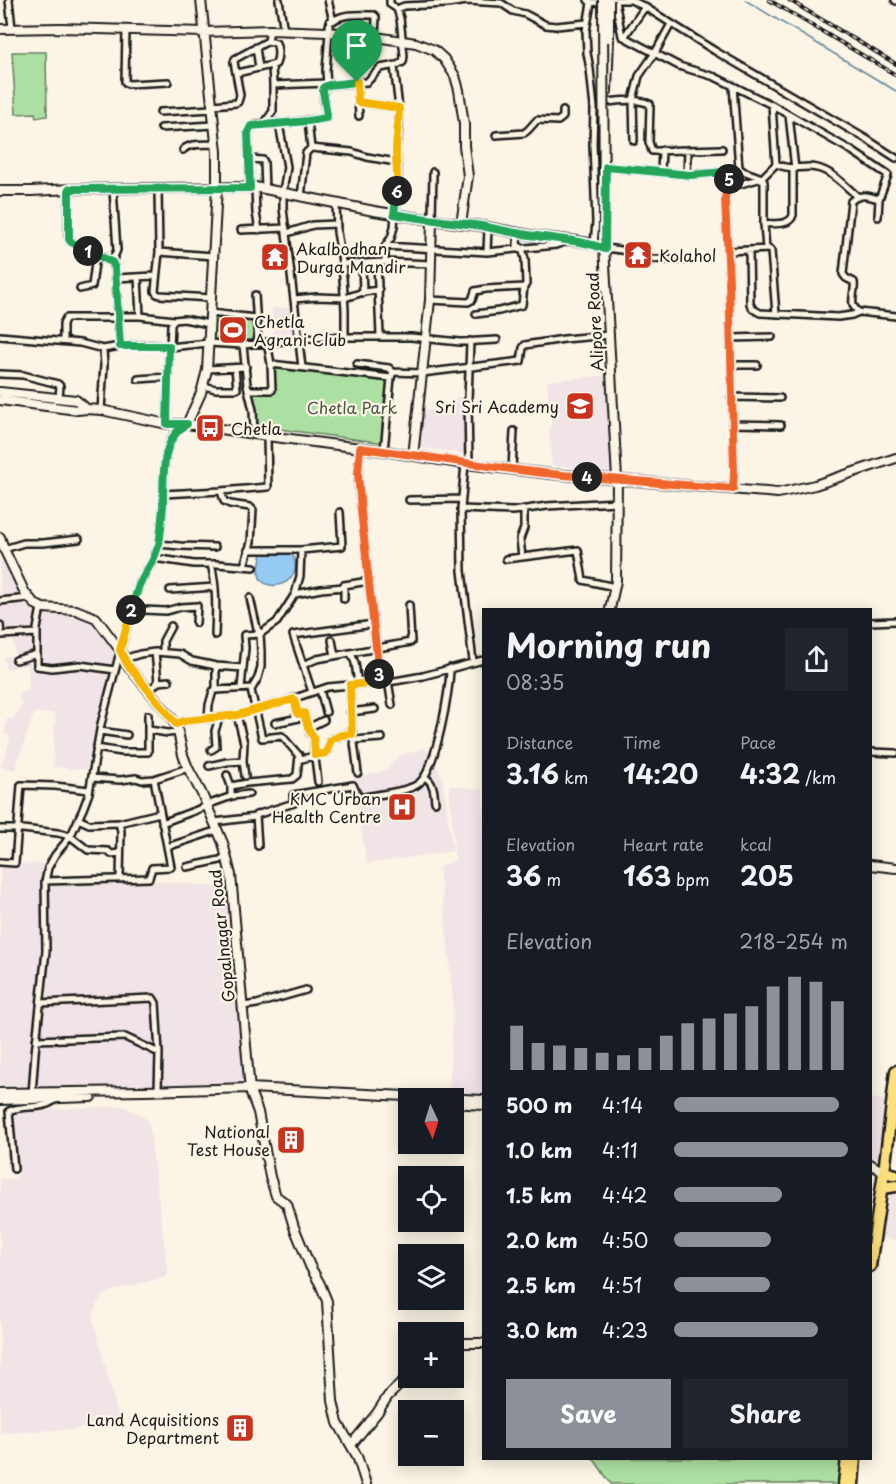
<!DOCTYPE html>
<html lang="en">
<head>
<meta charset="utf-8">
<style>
  :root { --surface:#171b24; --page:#20242c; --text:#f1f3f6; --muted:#9ea1a6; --accent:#8c9099 }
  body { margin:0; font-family:"Playpen Sans",sans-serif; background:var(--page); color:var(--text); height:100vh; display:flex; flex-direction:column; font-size:22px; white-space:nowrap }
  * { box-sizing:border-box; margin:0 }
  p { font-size:20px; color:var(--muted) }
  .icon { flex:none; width:33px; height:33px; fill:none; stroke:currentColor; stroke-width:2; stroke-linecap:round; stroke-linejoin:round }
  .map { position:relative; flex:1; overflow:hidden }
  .drawer { position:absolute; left:482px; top:608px; width:390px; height:852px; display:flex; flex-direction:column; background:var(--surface); border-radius:0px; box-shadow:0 3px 15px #0003 }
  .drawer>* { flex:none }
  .needle { width:39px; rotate:176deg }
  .controls { position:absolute; left:398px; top:1088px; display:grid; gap:12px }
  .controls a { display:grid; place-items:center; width:66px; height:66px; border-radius:0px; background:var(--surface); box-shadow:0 3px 15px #0003; font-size:30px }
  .pin { position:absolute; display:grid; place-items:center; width:51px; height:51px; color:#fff; margin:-62px -26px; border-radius:50% 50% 50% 0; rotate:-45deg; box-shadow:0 0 6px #0007 }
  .pin .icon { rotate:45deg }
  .km { position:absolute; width:30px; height:30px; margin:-15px; border-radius:50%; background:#222; color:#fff; font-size:16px; line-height:30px; text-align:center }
  .round { display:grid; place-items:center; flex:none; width:63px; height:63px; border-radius:0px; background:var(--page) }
  .head { display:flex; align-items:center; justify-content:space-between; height:102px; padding:0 24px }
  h1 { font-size:33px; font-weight:700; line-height:45px }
  .stats { display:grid; grid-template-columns:repeat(3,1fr); gap:9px; height:102px; padding:6px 24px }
  .stats div { display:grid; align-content:center }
  .stats b { font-size:26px; font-weight:700 }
  .stats small { font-size:16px; font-weight:400 }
  .stats p { font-size:16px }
  .chart { height:168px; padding:12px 24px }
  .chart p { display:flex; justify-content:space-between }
  .chart svg { width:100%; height:108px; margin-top:6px; stroke:var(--accent); stroke-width:6 }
  .primary-button { display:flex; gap:12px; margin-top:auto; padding:12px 24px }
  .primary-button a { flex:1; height:69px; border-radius:0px; background:var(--accent); color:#fff; font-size:24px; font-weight:700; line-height:69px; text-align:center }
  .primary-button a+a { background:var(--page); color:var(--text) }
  ul { padding:0 24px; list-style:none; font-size:20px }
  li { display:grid; grid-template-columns:96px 72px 1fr; align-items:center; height:45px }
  li i { height:15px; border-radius:8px; background:var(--accent) }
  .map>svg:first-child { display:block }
  .built { fill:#f1e4e7 }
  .green { fill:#ace0a2; stroke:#647e5f; stroke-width:1.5 }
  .water { fill:#95cbf3; stroke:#65859d; stroke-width:1.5 }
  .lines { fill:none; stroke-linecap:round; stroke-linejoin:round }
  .stream { stroke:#65859d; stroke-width:1.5 }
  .street-casing { stroke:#1c1c1c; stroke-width:10 }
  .secondary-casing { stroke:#1c1c1c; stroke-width:12 }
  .highway-casing { stroke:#1c1c1c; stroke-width:15 }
  .street { stroke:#fcf5e5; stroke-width:5 }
  .secondary { stroke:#fcf5e5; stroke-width:8 }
  .highway { stroke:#fedf80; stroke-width:10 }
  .rail-casing { stroke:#1c1c1c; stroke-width:4 }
  .rail { stroke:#fcf5e5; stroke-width:1.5; stroke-dasharray:4.5; stroke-linecap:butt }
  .secondary-bridge-casing { stroke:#1c1c1c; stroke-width:12; stroke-linecap:butt }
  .secondary-bridge { stroke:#fcf5e5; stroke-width:8 }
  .split-1-casing { stroke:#fff; stroke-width:12 }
  .split-2-casing { stroke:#fff; stroke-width:12 }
  .split-3-casing { stroke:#fff; stroke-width:12 }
  .split-4-casing { stroke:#fff; stroke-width:12 }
  .split-5-casing { stroke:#fff; stroke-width:12 }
  .split-6-casing { stroke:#fff; stroke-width:12 }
  .split-7-casing { stroke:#fff; stroke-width:12 }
  .split-1 { stroke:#22a559; stroke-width:8 }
  .split-2 { stroke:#22a559; stroke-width:8 }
  .split-3 { stroke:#f5b400; stroke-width:8 }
  .split-4 { stroke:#f0652b; stroke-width:8 }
  .split-5 { stroke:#f0652b; stroke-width:8 }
  .split-6 { stroke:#22a559; stroke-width:8 }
  .split-7 { stroke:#f5b400; stroke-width:8 }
  .labels { text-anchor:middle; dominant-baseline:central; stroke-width:4.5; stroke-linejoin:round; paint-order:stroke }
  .poi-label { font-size:16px; fill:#1c1c1c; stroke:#fcf5e5; text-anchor:start }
  .street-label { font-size:16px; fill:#1c1c1c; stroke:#fcf5e5 }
  .park-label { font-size:16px; fill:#475744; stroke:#fcf5e5 }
</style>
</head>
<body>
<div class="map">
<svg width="896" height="1484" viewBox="0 0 896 1484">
  <rect width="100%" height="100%" fill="#fcf5e5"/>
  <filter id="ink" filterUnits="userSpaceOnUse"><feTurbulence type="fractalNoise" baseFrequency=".0167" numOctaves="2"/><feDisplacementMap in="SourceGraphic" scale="12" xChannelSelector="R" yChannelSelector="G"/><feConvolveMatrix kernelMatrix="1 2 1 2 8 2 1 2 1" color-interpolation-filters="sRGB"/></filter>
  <g filter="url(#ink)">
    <path class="built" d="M272,308H293L297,337L274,340Z
      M609,375L615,474L552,465L549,429L552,428L547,381Z
      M456,397L467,398L466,454L416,447L421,409L452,413Z
      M0,546L1,549L22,596L0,599Z
      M27,601L34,610L79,618L95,622L110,641L114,658L87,770L53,767L55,713H34L15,770L0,766L7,751L10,736L4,734L7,719H13L23,703L18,699L21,691H28L29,687L28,665L6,669L3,657L15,655L13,637H2L0,634V602Z
      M425,748L442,776L453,851L367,864L352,779L386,770L400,755Z
      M449,785L483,790V1099L449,1097L453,1004L447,936L439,867L455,860Z
      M0,863L46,864L43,880L41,904L44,951L29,1084L22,1088H0Z
      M156,881L227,887L235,955L247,1085L36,1090L44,1013L49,950V884Z
      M870,1098L885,1100L882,1165L870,1160Z
      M124,1106L144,1117L149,1124L168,1273L166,1277L115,1290L104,1295L97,1303L93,1319L120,1422L118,1427L0,1433V1178L13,1179L18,1174L12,1116L15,1111Z
      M889,1194L896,1195V1241L882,1238Z"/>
    <path class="green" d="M12,52H46L47,116L36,118L35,113L16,114Z
      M212,315L255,319L256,342L242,344L209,342Z
      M272,366L389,379L384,443L256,426V411L251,393L274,392Z
      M593,1458H842L841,1484H611Z"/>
    <path class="water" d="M270,551H283L293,556C305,583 268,594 260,578C257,571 260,561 262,554Z"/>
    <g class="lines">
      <path class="stream" d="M745,0L896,91"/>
      <g class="street-casing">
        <path id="street" d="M9,0L12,28
          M279,0L284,31
          M328,0L333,21
          M588,0L591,3L610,0H631L645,7L715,51L868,140L896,158
          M895,0L896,1
          M615,1L622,36L679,66L715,77L772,105L852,151L888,175L879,199
          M591,3L586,31L587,53L590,69L594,108L593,144L596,222L594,244
          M397,9L404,6L447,4L467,1L501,3L513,11L525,14L546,25L556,26L587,23
          M126,29L125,82L128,84L168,82
          M328,32L330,21H333C344,13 360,15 374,15L376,17L375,37
          M624,37L645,7
          M256,47L259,68
          M272,65L273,85
          M237,73L276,64C278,58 279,50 276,43L268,41
          M357,82L359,116
          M327,85L326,71L329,33
          M733,86L739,168
          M358,102L399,108
          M606,102C621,101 636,98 650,104L649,142L652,151L722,149
          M212,105L236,103L238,102L240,95L234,62L235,59L268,41L270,30
          M772,105L776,164C790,170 795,167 809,167C829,167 843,184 857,196
          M160,112L212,109
          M789,115L795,169
          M308,121L311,148
          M264,124L273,111V85L327,83
          M279,124L287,167L283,192V208L302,367
          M161,128L214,125
          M496,135L524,133L528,130L537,120L558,121L563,117V111
          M634,141L633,100L639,76L655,53L671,24
          M183,150C190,142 206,145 216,144
          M249,159L263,160L264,162L265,189
          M606,167L691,175L735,171
          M739,168L743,171L762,178L764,182V224L766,249
          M661,172L662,150
          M687,174L688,150
          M255,187L256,213L259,230
          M250,188L248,132L251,126L259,124L286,123L326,118L327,115C325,105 319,90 329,85L367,82L380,68L397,65L403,62L404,56L400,18L397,9L390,4V0
          M726,188L762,178L776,164
          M69,189L68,236L70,241L112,262L115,268L120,346
          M158,189L159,252L155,291L157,294L160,295L211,298
          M301,197L306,153L311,148L352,152L367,157L396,162
          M336,203L337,232L342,262L345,310V337
          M878,217L879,199C867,196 860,193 851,201L843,274L846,278L854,282C856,293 847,304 859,312L896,316
          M432,220L433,172
          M764,224C774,223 790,226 793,215V168
          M241,230L286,228
          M287,233L313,225L337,224
          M385,246L487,252L556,245L567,241
          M605,248L637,252L650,259L686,260
          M728,251L769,249L771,251L776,314
          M749,251L750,304L753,309L760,313L838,317L852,315L859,312
          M159,252L213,256
          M487,252L488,228
          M112,262L117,250L113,189
          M385,262V246L391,238L394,227L398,176L396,150L399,127V108L394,66
          M362,263L363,293V292L379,290
          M377,263L380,336
          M342,264L385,262L431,264
          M138,277L140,316
          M115,278L155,276
          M80,289L92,286L96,255
          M255,295L258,343
          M294,299L317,297L345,298L363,292
          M430,300L468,302L472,300L475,291L486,289L524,287
          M210,313L256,318
          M476,314L499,311L522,305L524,287L526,284L525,259L522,248L517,245L518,233
          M118,316H140L174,320
          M0,336L80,343L103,349L120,346L153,345L170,347L208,343L243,345L324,337H411L460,342L497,340
          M730,338L772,337
          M63,340V324L66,318H119
          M243,345L247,385L253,410L254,433
          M170,347L171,325L174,320L184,319L209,324
          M271,364L391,378
          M357,364L389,368L393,372L391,378L384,451
          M731,365H757
          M207,369L246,367
          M393,372L422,373L521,361L523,348L525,345L564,339L609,335
          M0,374L23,375L58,384L60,386L59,398
          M138,379L168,377
          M203,386L216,389H237L235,368
          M248,390H272L271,364L267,342
          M731,397L780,398
          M101,410L104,365L103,349
          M167,424L169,346
          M732,424L781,425
          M360,448L358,481L361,511L380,682
          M465,464L461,509L462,571L473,661
          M469,464L468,400L470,341
          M512,469L514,431
          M733,489L734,472L729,281L725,199L727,182L739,168
          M221,491L224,501L230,504L250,507L253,510L251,542L244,566
          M163,494L221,491L268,487L267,436
          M409,500L462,499
          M461,509L513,511L547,506L617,502
          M159,544L180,546L215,547
          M4,549L24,543H43L79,539
          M248,550H301
          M522,557L520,539L524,528V509
          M154,558L194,564H217L254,567
          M506,559L578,550L583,580L615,587
          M211,564C217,587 216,611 215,635
          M170,590L215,587
          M295,594L321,589L344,587
          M250,598L257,628L260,634L261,652V667L258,678L251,690L262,738L282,736L302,759L326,753L331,740L341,735L352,733
          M344,599V585L369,581
          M0,601L29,598
          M41,607L37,629V666L52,668L80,665L115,670
          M132,608L144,610L166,611L181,607L197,606L196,623
          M870,622L896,621
          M0,625L1,635L37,633
          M332,640L335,656
          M163,652V641L171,626
          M351,653L355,663L358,684
          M124,659L140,654L155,652L180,654L192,661L216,666L243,668
          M16,660L37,654
          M303,665L317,659L411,642L409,605
          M388,681L392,705
          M158,682L169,681
          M350,685L352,727L358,773
          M241,688L245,648L244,635L260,634L277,622L295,594L300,576L301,550L342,546L340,512
          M216,690L252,688
          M320,690L326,712
          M149,691L158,682L155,652
          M312,692L293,635L374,624
          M350,712L375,709
          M299,714L304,713L310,733L314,738V750L318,782
          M237,715L244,743L243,761L245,776
          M208,719L209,705L213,691L216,690V666
          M275,723L299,718L294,699
          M175,724L185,721L237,715L283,702L328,687L395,681L423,676L483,660
          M308,728L324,720
          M149,730L168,733L178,732
          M100,731L127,735
          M353,740L382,738
          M96,748L122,752H148V715
          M211,750L216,747L215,731L219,718
          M870,752L896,753
          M209,766L227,762L243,761
          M227,775L231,786V796
          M425,777C434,783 434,792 435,802
          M92,778L120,780L136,778L142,780L154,779
          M231,786L247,783L292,779L297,775L299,755
          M207,805L232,796L249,794
          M78,819L89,824L119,823L160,813
          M215,822L255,817
          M119,823L121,831L120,879
          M162,823L207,806
          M0,829H22L58,833L70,836L88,850L108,851L111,854L120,853
          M258,846L256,815L294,803L293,795L353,785L359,798C373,795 408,792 418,784C436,771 450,690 450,668
          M167,847L218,830
          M0,862L15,863L21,785L55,786L89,790
          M187,867L220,860L226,856
          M45,881L149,878L152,868L171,867L154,779L188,768
          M40,1003L153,998L156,1003L159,1053L158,1091
          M243,1006L257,1004L306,990
          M36,1040L125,1037L159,1053
          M32,1094L35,1053L46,951L45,882L48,868L55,855L65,843L72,833L83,809L89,793L101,724L133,603L139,585L154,558L159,544C161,531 162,519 163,506C164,481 160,440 184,425
          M14,1169L9,1111C25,1104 44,1111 57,1098"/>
      </g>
      <g class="secondary-casing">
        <path id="secondary" d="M0,29L62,28L204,32L270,30L328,32L382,38L416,43L434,50L444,59L455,76L459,90L464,124V146L468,176L461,224
          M607,91L609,38
          M0,191H31L72,189L255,187L374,211L432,220L481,226L535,236L577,241L594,244L605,248
          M604,246L617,479L616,581L610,609
          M0,392L76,400L87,409
          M0,400L77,410L87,409L101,410L167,424H187L267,436L384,451L465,464L551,474L778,493L815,485L896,458
          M187,424L201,393L207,370L217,187V152L201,0
          M413,456L430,300L432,220
          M0,537L4,549L25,593L35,604L43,608L76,610L96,618L120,650L127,665L170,716L177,727L183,755L188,768L202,794L223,843L231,875L250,1091L258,1112L270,1177L276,1196L287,1204L294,1227L310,1266L320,1284L327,1301L333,1401L338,1423L357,1456L366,1484
          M870,865L896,868
          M0,1093L145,1091L250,1088L483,1100
          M0,1100L91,1097
          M453,1103L483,1105
          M870,1164L884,1172
          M453,1343H483
          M351,1445L377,1413L388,1396L408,1377"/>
      </g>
      <g class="highway-casing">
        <path id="highway" d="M884,1172L896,1175
          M882,1188L896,1186
          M870,1266L884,1172L896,1071
          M844,1484L847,1458
          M853,1484L855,1458"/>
      </g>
      <use href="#street" class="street"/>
      <use href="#secondary" class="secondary"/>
      <use href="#highway" class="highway"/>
      <g class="rail-casing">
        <path id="rail" d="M769,0L896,75
          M789,0L896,64"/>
      </g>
      <use href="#rail" class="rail"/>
      <g class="secondary-bridge-casing">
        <path id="secondary-bridge" d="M603,0L604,244
          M609,38V0"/>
      </g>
      <use href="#secondary-bridge" class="secondary-bridge"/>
    </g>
  </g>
  <g class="lines" filter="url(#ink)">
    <g class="split-1-casing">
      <path id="split-1" d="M88,251L71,242L69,239V189L250,188L248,132L251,126L308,121L326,118L327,115L323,91L324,87L329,85L357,82"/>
    </g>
    <g class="split-2-casing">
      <path id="split-2" d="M88,251L112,262L115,268L120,346H169L167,424H187C159,440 164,479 163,506C162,519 161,532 159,544L154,558L139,585L131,610"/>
    </g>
    <g class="split-3-casing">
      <path id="split-3" d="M131,610L120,650L127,664L176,724L184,721L237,715L294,699L298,714L304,713L308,728L314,738L315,755L326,753L331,740L341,735L352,734L350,685L380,682L379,674"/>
    </g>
    <g class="split-4-casing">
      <path id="split-4" d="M379,674L361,511L358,474L360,448C436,457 511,472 587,477"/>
    </g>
    <g class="split-5-casing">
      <path id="split-5" d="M587,477L733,489L734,472L729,281L725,200L726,188L729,179"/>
    </g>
    <g class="split-6-casing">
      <path id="split-6" d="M397,191L394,214C423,219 453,222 482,226C500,230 518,234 537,236C560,240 583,240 605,249L606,167L691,175L735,171L729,179"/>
    </g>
    <g class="split-7-casing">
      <path id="split-7" d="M357,82L358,102L399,108C399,123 396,137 396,152C396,165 398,178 397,191"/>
    </g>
    <use href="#split-1" class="split-1"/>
    <use href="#split-2" class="split-2"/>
    <use href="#split-3" class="split-3"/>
    <use href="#split-4" class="split-4"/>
    <use href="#split-5" class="split-5"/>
    <use href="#split-6" class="split-6"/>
    <use href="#split-7" class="split-7"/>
  </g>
  <defs>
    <g id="temple-square" transform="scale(1.5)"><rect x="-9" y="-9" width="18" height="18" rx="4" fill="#c8321e" stroke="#fcf5e5"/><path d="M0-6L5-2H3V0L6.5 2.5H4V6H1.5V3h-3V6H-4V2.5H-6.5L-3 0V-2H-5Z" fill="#fff"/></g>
    <g id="stadium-square" transform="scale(1.5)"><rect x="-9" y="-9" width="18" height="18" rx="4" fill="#c8321e" stroke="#fcf5e5"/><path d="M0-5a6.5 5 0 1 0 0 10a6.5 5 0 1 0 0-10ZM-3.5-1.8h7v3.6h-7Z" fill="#fff"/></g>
    <g id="university-square" transform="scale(1.5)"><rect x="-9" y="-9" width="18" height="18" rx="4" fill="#c8321e" stroke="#fcf5e5"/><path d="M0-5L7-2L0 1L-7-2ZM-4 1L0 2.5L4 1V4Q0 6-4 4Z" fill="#fff"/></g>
    <g id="bus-square" transform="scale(1.5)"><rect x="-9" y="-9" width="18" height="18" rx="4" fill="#c8321e" stroke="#fcf5e5"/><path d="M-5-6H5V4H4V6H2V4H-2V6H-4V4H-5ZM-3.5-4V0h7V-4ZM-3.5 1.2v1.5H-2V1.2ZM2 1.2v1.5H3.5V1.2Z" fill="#fff"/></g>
    <g id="hospital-square" transform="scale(1.5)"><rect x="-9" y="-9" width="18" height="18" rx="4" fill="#c8321e" stroke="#fcf5e5"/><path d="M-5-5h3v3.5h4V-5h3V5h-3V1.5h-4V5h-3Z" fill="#fff"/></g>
    <g id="building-square" transform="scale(1.5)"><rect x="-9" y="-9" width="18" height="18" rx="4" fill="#c8321e" stroke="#fcf5e5"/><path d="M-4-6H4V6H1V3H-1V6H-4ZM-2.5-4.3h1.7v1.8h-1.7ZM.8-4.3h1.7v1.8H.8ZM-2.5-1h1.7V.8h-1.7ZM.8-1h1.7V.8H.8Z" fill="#fff"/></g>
  </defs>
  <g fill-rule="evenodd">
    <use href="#temple-square" x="638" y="255"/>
    <use href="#temple-square" x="275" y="257"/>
    <use href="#stadium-square" x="233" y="330"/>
    <use href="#university-square" x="580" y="406"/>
    <use href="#bus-square" x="210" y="428"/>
    <use href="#hospital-square" x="402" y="807"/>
    <use href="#building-square" x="291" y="1140"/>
    <use href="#building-square" x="240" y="1428"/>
  </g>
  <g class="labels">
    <g class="poi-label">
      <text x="296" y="248">Akalbodhan<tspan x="296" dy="18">Durga Mandir</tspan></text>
      <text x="659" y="255">Kolahol</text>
      <text x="254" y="321">Chetla<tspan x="254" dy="18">Agrani Club</tspan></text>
      <text x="559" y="406" text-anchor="end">Sri Sri Academy</text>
      <text x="231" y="428">Chetla</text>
      <text x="381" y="798" text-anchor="end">KMC Urban<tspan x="381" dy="18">Health Centre</tspan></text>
      <text x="270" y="1131" text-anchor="end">National<tspan x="270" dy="18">Test House</tspan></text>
      <text x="219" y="1419" text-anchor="end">Land Acquisitions<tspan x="219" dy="18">Department</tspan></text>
    </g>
    <g class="street-label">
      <text transform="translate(594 322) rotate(-93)">Alipore Road</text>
      <text transform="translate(221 936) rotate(-96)">Gopalnagar Road</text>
    </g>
    <g class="park-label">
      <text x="352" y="407">Chetla Park</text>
    </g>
  </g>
</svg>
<div class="controls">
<a><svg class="needle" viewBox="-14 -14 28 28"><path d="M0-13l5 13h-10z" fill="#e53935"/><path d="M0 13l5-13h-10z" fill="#9ea1a6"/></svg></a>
<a><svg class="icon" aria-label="locate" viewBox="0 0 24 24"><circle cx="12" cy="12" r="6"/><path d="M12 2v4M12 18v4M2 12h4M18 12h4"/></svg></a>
<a><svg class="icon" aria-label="layers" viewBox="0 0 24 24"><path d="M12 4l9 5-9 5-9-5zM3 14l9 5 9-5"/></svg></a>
<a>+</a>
<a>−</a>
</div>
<div class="pin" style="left:357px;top:82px;background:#1e9e55"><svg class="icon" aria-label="arrive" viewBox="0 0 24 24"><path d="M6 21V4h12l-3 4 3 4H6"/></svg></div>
<b class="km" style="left:88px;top:251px">1</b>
<b class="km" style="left:131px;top:610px">2</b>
<b class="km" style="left:379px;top:674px">3</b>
<b class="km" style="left:587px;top:477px">4</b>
<b class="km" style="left:729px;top:179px">5</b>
<b class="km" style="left:397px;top:191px">6</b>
<section class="drawer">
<div class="head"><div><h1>Morning run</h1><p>08:35</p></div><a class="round"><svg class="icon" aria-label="share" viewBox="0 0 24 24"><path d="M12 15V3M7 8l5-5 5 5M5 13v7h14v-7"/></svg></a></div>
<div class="stats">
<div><p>Distance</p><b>3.16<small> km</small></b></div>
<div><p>Time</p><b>14:20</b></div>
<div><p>Pace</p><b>4:32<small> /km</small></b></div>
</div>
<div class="stats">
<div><p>Elevation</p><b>36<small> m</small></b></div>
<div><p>Heart rate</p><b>163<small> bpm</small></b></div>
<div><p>kcal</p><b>205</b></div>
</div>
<div class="chart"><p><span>Elevation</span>218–254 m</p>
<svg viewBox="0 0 160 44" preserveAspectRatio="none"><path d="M5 44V26M15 44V33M25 44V34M35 44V35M45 44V37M55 44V38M65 44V35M75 44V30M85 44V25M95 44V23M105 44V21M115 44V18M125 44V10M135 44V6M145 44V8M155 44V16"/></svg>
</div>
<ul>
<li><b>500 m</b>4:14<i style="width:95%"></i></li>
<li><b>1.0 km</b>4:11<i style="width:100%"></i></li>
<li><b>1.5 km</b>4:42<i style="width:62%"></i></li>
<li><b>2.0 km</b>4:50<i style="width:56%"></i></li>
<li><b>2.5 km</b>4:51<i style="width:55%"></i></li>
<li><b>3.0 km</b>4:23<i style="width:83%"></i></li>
</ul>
<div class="primary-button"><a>Save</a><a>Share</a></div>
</section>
</div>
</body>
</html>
